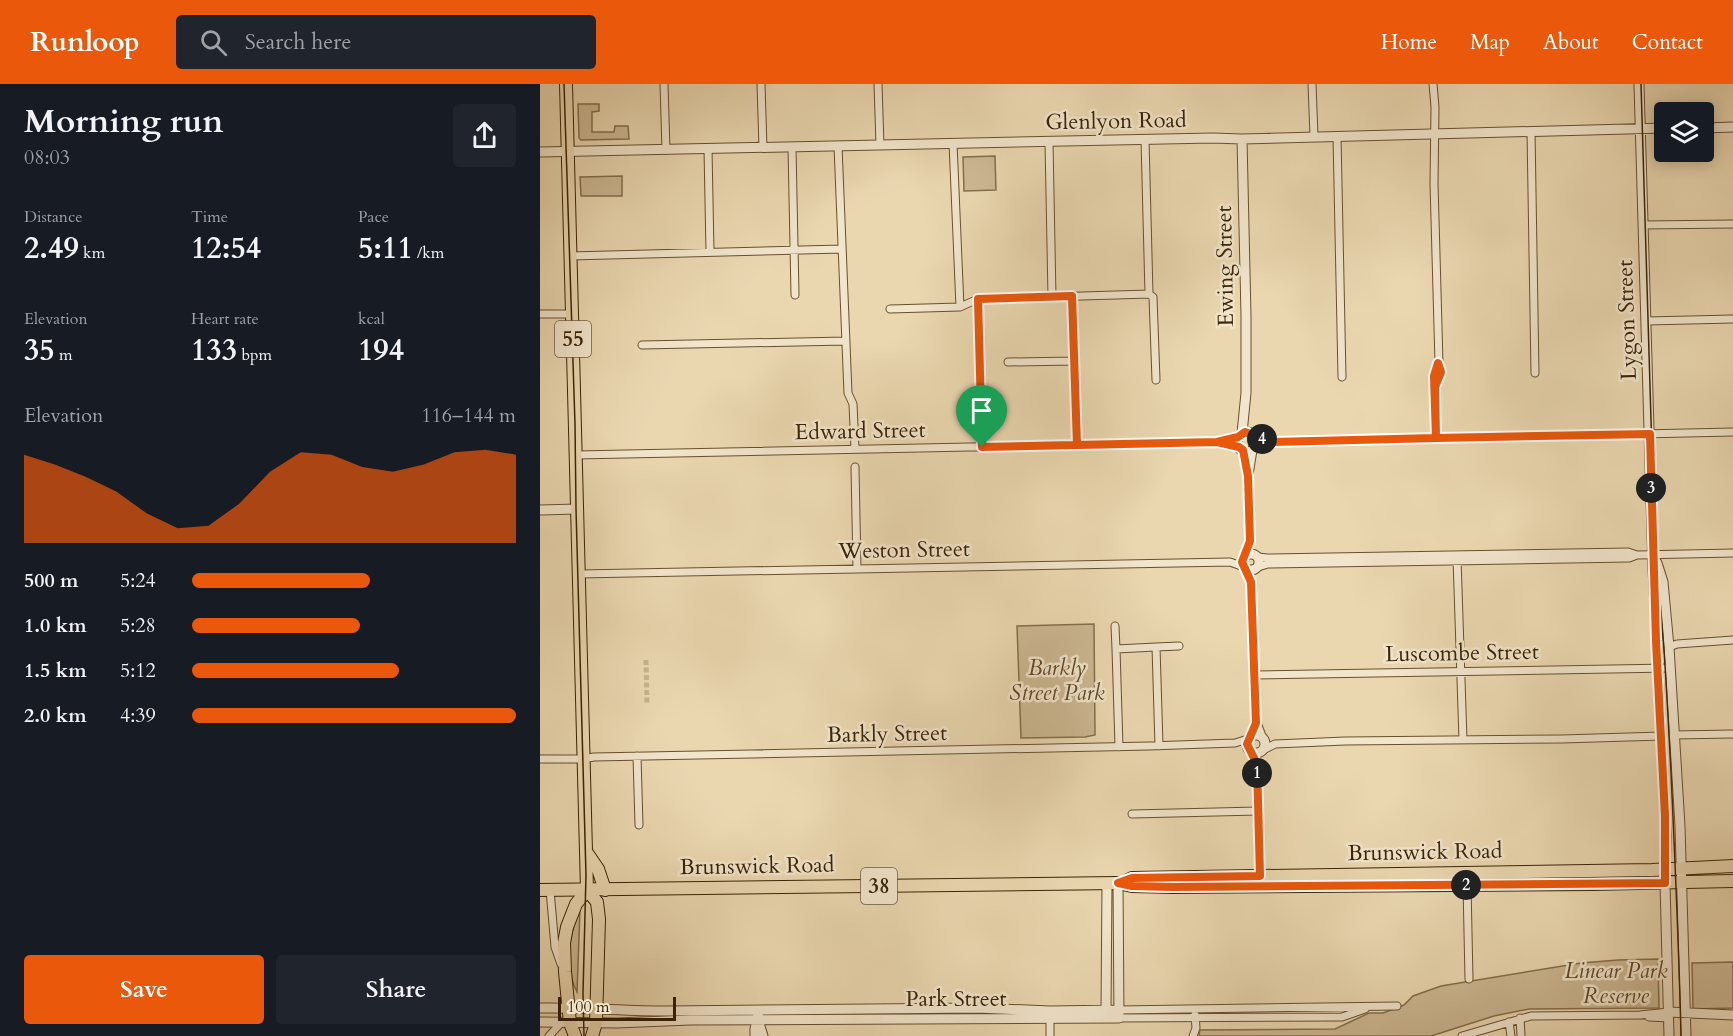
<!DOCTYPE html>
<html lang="en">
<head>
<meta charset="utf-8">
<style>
  :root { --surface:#171b24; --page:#20242c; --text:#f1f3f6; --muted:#9ea1a6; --accent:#ea580c }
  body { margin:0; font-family:Cardo,serif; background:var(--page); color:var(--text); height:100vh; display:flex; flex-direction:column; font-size:22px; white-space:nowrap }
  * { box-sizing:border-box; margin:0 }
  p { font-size:20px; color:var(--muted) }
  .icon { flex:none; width:33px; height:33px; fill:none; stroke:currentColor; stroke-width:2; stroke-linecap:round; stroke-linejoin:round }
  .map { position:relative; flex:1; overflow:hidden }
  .details { display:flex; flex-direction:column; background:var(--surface); width:540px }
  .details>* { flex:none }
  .controls { position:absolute; left:1114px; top:18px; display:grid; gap:12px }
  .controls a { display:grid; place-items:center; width:60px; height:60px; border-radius:6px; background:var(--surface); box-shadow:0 3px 15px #0003; font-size:30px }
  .scale { position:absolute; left:18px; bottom:15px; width:118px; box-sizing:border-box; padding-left:6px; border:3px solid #3b2304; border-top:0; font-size:16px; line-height:21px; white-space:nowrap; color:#3b2304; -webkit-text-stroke:4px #f1e5cc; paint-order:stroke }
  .pin { position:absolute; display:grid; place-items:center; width:51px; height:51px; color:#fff; margin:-62px -26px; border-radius:50% 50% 50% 0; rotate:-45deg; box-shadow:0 0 6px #0007 }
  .pin .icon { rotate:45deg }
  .km { position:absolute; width:30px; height:30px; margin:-15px; border-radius:50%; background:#222; color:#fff; font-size:16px; line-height:30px; text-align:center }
  .round { display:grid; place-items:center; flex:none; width:63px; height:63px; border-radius:6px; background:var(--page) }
  .headline { display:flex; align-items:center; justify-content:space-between; height:102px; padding:0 24px }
  h1 { font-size:33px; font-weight:600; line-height:45px }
  .metrics { display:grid; grid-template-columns:repeat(3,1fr); gap:9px; height:102px; padding:6px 24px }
  .metrics div { display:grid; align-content:center }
  .metrics b { font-size:30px; font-weight:600 }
  .metrics small { font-size:16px; font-weight:400 }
  .metrics p { font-size:16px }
  .chart { height:168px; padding:12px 24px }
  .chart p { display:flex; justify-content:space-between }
  .chart svg { width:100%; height:108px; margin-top:6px; fill:var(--accent); opacity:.7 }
  .button { display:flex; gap:12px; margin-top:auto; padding:12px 24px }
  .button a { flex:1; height:69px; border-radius:6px; background:var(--accent); color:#fff; font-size:24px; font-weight:600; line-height:69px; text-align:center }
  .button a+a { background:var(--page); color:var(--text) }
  ul { padding:0 24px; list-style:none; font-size:20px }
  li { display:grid; grid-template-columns:96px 72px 1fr; align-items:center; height:45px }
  li i { height:15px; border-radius:8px; background:var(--accent) }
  header { display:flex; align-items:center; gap:36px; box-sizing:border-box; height:84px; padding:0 30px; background:var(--accent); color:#fff }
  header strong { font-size:28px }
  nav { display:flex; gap:33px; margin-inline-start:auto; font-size:21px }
  .search { width:420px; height:54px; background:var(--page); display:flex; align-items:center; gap:15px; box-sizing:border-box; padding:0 21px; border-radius:6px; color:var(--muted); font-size:22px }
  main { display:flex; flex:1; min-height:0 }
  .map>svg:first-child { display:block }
  .green { fill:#ccb893; stroke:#846e4c; stroke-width:1.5 }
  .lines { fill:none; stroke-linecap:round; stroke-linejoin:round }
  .pedestrian-tunnel { stroke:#c7b38e; stroke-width:5; stroke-dasharray:5 2.5; stroke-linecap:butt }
  .minor-casing { stroke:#67502f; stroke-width:9 }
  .tertiary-casing { stroke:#67502f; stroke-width:11 }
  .primary-casing { stroke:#3b2304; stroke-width:14 }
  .trunk-casing { stroke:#3b2304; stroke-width:14 }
  .minor { stroke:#f1e5cc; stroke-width:7 }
  .tertiary { stroke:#f1e5cc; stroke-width:9 }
  .primary { stroke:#ead7b0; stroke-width:12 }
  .trunk { stroke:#ead7b0; stroke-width:12 }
  .tram { stroke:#3b2304; stroke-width:1.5 }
  .route-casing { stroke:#fff; stroke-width:12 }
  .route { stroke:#ea580c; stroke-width:8 }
  .labels { text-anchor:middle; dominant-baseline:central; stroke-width:5; stroke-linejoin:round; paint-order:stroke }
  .shield { fill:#f1e5cc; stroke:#725d40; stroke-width:1.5 }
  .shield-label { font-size:21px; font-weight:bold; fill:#3b2304 }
  .street-label { font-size:22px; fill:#3b2304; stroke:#f1e5cc }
  .park-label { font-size:22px; font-style:italic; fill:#5f4828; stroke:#f1e5cc }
</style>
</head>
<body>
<header>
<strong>Runloop</strong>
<div class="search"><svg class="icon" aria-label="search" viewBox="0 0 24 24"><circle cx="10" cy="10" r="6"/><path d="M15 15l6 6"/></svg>Search here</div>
<nav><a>Home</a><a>Map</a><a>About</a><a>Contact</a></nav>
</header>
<main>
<section class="details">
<div class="headline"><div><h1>Morning run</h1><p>08:03</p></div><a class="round"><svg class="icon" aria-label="share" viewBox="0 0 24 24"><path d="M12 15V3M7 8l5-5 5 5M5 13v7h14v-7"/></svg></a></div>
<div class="metrics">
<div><p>Distance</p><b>2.49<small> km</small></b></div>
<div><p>Time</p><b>12:54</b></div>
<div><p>Pace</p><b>5:11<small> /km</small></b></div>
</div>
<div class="metrics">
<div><p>Elevation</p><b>35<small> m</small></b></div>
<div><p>Heart rate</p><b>133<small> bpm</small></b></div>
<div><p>kcal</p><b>194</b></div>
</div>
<div class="chart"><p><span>Elevation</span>116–144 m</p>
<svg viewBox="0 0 160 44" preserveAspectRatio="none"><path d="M0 44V8L10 12L20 17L30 23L40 32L50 38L60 37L70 28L80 15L90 7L100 8L110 13L120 15L130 12L140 7L150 6L160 8V44z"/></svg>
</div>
<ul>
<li><b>500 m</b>5:24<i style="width:55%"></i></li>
<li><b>1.0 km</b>5:28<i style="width:52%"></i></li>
<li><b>1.5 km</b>5:12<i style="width:64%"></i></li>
<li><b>2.0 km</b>4:39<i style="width:100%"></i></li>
</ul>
<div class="button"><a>Save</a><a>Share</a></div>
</section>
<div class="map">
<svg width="1193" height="952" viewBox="0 0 1193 952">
  <rect width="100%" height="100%" fill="#ead7b0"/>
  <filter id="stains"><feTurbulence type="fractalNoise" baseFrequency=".00333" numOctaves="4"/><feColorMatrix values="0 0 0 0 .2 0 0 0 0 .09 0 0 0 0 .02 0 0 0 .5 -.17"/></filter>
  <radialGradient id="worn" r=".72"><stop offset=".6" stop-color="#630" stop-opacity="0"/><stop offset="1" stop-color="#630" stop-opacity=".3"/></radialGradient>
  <path class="green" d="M38,20H59V27L52,28V48H74L75,42H88L89,55L41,56L39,54Z
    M455,72L456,106L424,107L423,73Z
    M82,92V112H41L40,93Z
    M554,540L555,651L545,653L481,654L477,542Z
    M40,826L37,908C23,881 28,853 40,826Z
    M1118,875L1119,924L989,925L954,932L891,952H659L660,946L795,945L829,929H843L851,926L864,921L873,912L901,902L1041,879L1078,876Z
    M1193,878V924L1153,925L1152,879Z"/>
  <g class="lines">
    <path class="pedestrian-tunnel" d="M106,576L107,620"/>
    <g class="minor-casing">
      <path id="minor" d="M124,0L126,66
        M221,0L223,64
        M338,0L340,61
        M772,0L774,52
        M893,0L895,23L894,99L899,279L901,288L895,303
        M991,47L995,289
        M797,52L802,293
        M605,56L609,210L613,213L616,296
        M509,58L512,213
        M413,59L420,223
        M298,62L308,309L313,320L315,365
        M252,63L255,211
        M168,65L170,168
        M1103,141L1193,140
        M30,172L302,165
        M532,212L537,361
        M438,215L442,363
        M350,225L420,223L438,215L609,210
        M0,230H32
        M1106,237L1193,235
        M102,261L306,257
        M468,278L534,277
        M715,353L732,358
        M896,354L894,292L898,279
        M683,359L699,363
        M715,363L732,358L1193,348
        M36,371L677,358L698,353
        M315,383L317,485
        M718,473L727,474L1088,468L1097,471L1193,469
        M917,474L923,656
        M718,483L728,480L1089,474L1097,471
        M39,490L690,478L704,483
        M575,542L576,565
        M616,563L639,562
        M1129,563L1137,560L1193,556
        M714,591L1130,584
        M1133,651L1193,650
        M579,663L576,565L616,563L619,662
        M723,666L735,660L805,657L1022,655L1122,652
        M97,672L99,741
        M0,675H43L54,673L609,662L695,659L708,655
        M592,730L718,727
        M927,801L929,895
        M10,806L15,863L21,880
        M578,926L857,922
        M510,931V952
        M1109,933L1129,934
        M579,934L802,933L825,925
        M980,934L981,952
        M969,938L971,952
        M9,952L21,939
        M653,952L656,944L655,931
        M922,952L991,932L1100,931L1129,928"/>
    </g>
    <g class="tertiary-casing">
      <path id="tertiary" d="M1099,0L1113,484L1126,751L1125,799L1129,952
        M1164,44L1193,43
        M702,55L706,232V309L702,349
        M0,68L673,54L702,55L1125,44
        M697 358a10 10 0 1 1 20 0a10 10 0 1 1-20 0Z
        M0,426L37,425
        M703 478a8 8 0 1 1 16 0a8 8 0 1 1-16 0Z
        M705,471L710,457L708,391L712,366
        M1117,479L1123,498L1129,563L1140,742L1146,952
        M706,485L711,498L716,639L721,652
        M707 660a9 9 0 1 1 18 0a9 9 0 1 1-18 0Z
        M711,668L717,680L720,796
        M0,924C42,923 84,927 126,927L437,924L510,927L578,926
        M566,926L567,799
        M1129,928L1193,931
        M218,936L223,952
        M0,938L77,939L150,936L579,934L578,799
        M215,952V945L218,932"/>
    </g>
    <g class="primary-casing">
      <path id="primary" d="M588,796L592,794L1112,786L1193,782
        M0,806L578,799L592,802L633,803L1052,800L1193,797"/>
    </g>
    <g class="trunk-casing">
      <path id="trunk" d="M26,0L47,806
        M47,769L58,785L65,806
        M47,806L57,818L59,835L56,939L52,952
        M35,952L30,939L25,888L24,859L27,843L36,820L47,806"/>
    </g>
    <use href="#minor" class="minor"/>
    <use href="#tertiary" class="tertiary"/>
    <use href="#primary" class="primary"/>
    <use href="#trunk" class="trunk"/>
    <path class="tram" d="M24,0L35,340L36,425L46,791L43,909L44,952
      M1101,0L1115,470C1124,543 1127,615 1131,688C1135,776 1139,864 1141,952"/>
  </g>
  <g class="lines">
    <g class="route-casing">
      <path id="route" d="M442,363L677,358L699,363L703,366L708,392L710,457L702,478L711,498L716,639L707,660L717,680L720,792L592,794L578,799L592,802L633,803L1125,799V732L1116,557L1110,350L896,354L894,292L898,279L901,288L895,303L896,354L732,358L705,348L698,353L677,358L537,361L532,212L438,215L442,363"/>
    </g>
    <use href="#route" class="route"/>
  </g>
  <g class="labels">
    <g class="shield">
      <rect x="15" y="237" width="36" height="36" rx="4.5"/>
      <rect x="321" y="784" width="36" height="36" rx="4.5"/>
    </g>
    <g class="shield-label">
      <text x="33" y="255">55</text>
      <text x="339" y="802">38</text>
    </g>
    <g class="street-label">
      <text transform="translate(576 37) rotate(-1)">Glenlyon Road</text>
      <text transform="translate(685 182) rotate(-91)">Ewing Street</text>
      <text transform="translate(1087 236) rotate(-92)">Lygon Street</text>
      <text transform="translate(320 347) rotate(-1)">Edward Street</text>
      <text transform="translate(364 466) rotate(-1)">Weston Street</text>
      <text transform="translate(922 569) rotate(-1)">Luscombe Street</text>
      <text transform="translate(347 650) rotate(-1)">Barkly Street</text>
      <text transform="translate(885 768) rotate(-1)">Brunswick Road</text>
      <text transform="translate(217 782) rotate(-1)">Brunswick Road</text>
      <text x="416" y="915">Park Street</text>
    </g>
    <g class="park-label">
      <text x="517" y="584">Barkly<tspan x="517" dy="25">Street Park</tspan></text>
      <text x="1076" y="887">Linear Park<tspan x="1076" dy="25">Reserve</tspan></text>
    </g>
  </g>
  <rect width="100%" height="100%" filter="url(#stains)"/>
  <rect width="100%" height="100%" fill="url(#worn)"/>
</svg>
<div class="controls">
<a><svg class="icon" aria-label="layers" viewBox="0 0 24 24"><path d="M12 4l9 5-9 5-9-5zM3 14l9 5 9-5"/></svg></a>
</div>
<div class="scale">100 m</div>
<div class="pin" style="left:442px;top:363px;background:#1e9e55"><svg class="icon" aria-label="arrive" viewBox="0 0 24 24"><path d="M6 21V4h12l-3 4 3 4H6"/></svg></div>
<b class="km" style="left:717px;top:689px">1</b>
<b class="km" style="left:926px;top:801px">2</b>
<b class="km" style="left:1111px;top:404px">3</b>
<b class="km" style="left:722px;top:355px">4</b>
</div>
</main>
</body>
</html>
